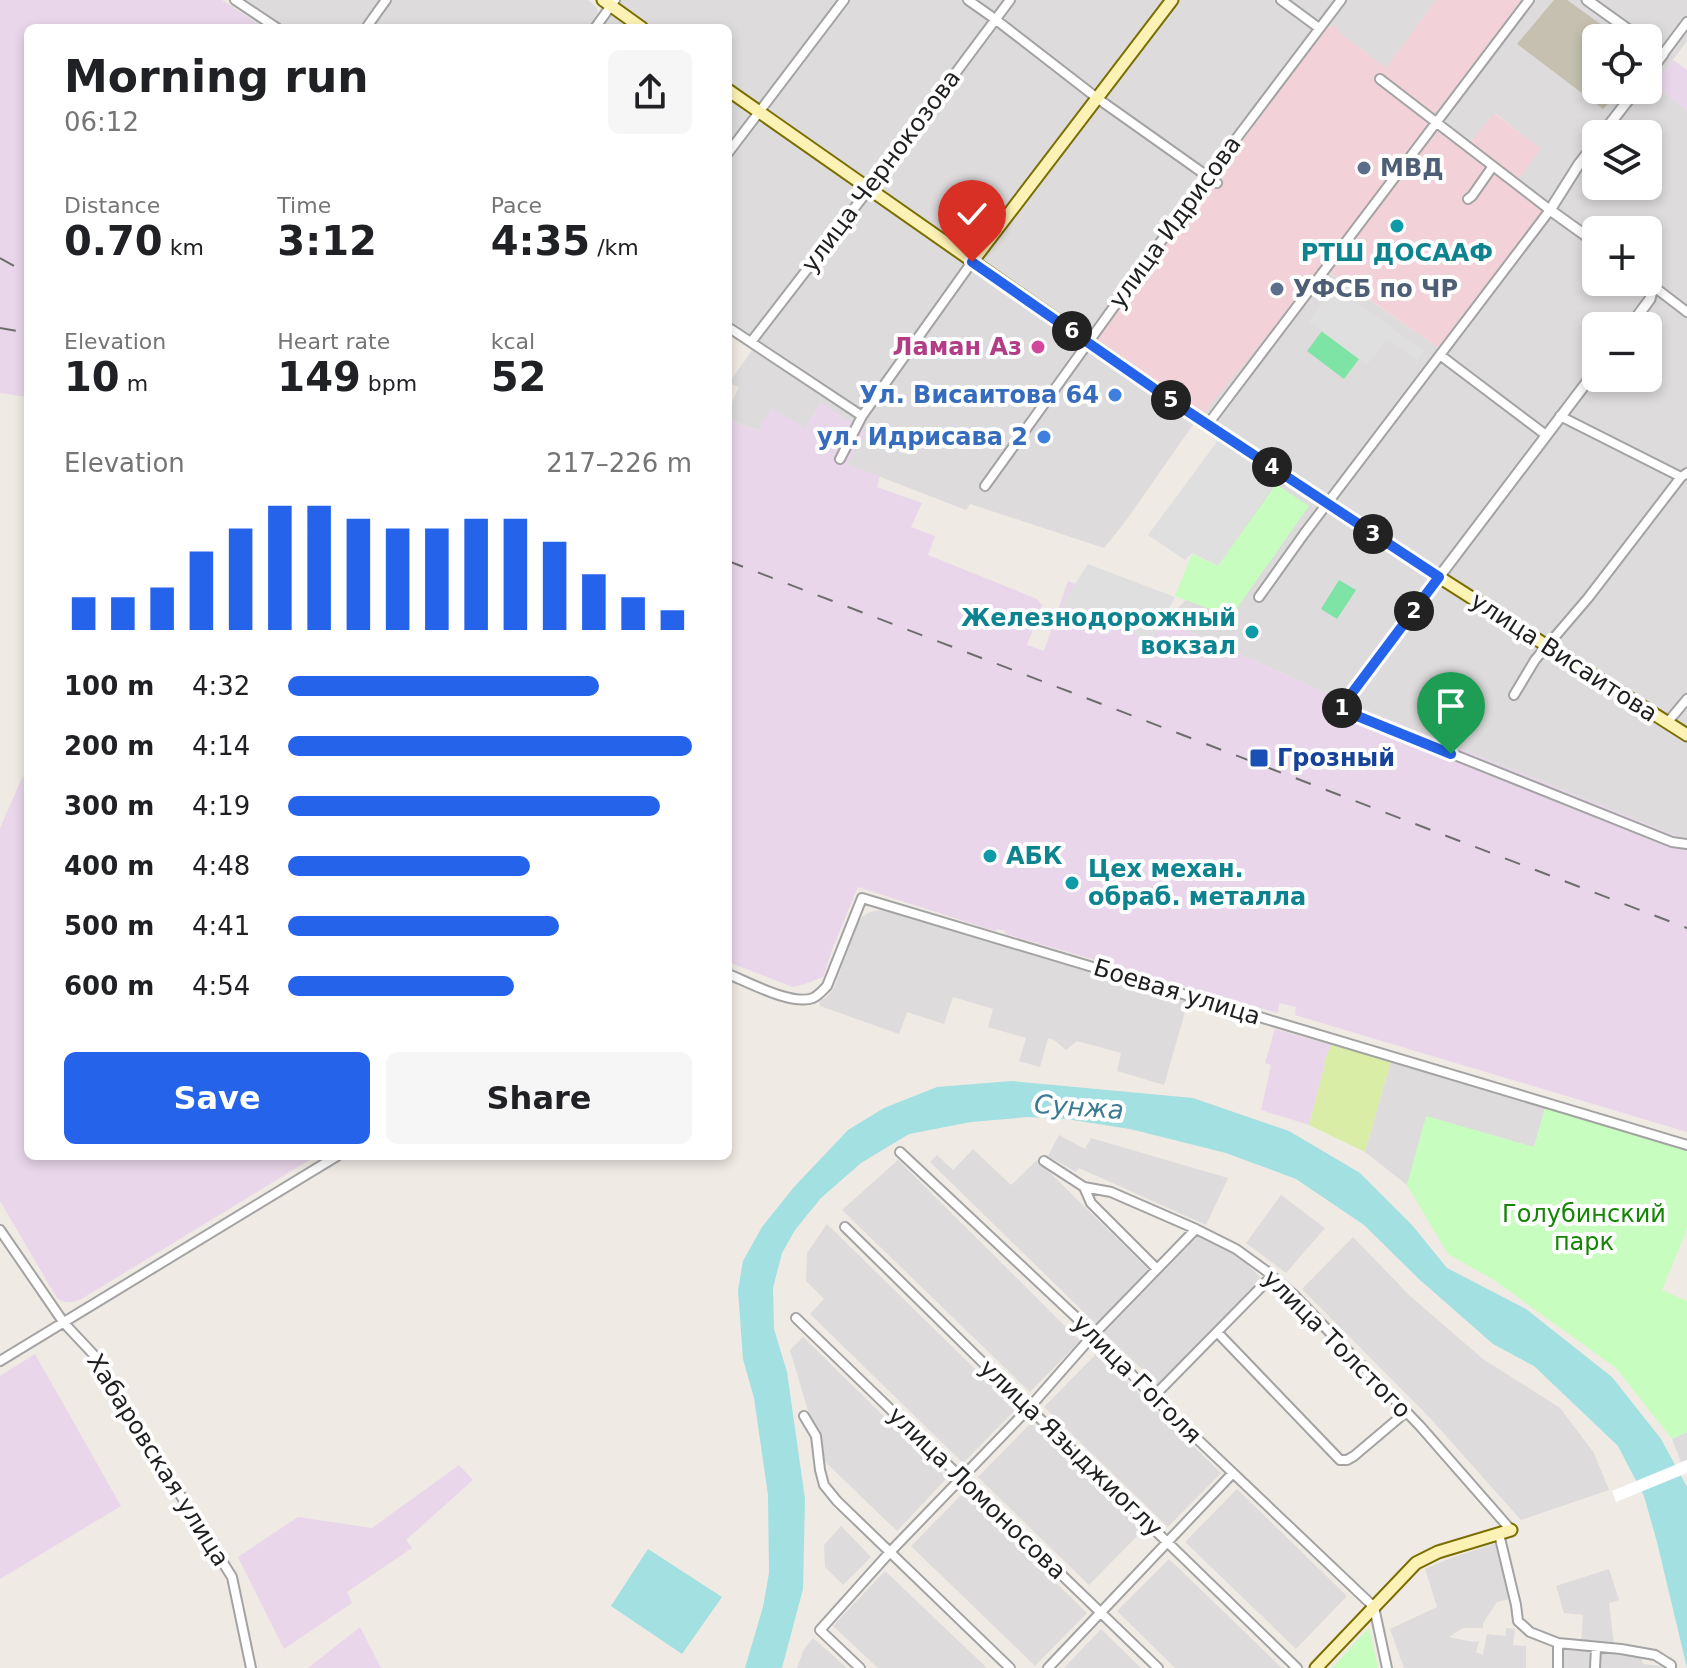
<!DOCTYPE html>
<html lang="en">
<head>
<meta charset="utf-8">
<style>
  :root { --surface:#fff; --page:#f6f6f6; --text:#202124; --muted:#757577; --accent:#2563eb }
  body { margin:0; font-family:"DejaVu Sans",sans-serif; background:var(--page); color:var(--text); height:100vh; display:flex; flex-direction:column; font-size:30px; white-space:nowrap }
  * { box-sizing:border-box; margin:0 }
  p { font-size:26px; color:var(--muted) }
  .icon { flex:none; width:44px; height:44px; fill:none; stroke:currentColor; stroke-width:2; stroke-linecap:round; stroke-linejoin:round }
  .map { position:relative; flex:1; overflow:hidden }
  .sheet { position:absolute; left:24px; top:24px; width:708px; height:1136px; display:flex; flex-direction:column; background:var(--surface); border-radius:12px; box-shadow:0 4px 12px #0003 }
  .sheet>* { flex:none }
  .tools { position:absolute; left:1582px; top:24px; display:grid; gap:16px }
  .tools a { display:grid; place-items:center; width:80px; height:80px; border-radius:12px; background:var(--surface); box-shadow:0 4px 12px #0003; font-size:40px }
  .pin { position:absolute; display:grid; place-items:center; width:68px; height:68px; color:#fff; margin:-82px -34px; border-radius:50% 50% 50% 0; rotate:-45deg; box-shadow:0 0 8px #0007 }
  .pin .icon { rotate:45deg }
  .km { position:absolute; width:40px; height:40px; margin:-20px; border-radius:50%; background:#222; color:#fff; font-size:22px; line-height:40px; text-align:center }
  .round { display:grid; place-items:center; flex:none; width:84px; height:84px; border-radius:12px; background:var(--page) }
  .headline { display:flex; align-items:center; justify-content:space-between; height:136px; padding:0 40px }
  h1 { font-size:44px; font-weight:700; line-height:60px }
  .metrics { display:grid; grid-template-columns:repeat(3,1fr); gap:12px; height:136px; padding:8px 40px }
  .metrics div { display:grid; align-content:center }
  .metrics b { font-size:40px; font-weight:700 }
  .metrics small { font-size:22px; font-weight:400 }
  .metrics p { font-size:22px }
  .chart { height:224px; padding:16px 40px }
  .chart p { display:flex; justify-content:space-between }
  .chart svg { width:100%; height:144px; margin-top:8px; stroke:var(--accent); stroke-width:6 }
  .primary-button { display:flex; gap:16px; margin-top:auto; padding:16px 40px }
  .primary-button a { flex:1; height:92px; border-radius:12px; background:var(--accent); color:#fff; font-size:32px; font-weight:700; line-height:92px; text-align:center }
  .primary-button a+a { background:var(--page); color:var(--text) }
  ul { padding:0 40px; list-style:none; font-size:26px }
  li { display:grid; grid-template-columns:128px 96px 1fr; align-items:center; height:60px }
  li i { height:20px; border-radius:10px; background:var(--accent) }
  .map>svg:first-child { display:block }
  .residential { fill:#dddbdc; fill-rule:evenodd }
  .commercial { fill:#f2d2d8 }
  .industrial { fill:#e9d6ea }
  .construction { fill:#c5c0af }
  .grass { fill:#d9eda7 }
  .park { fill:#c7fdbe }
  .pitch { fill:#7de4a6 }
  .parking { fill:#dfdfdf }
  .water { fill:#a2e0e1 }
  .pier { fill:#fff }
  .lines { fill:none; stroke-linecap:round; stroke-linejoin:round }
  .minor-casing { stroke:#a3a3a3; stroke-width:12 }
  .tertiary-casing { stroke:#a3a3a3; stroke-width:13 }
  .secondary-casing { stroke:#7b6e00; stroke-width:15 }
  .minor { stroke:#fff; stroke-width:8 }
  .tertiary { stroke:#fff; stroke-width:9 }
  .secondary { stroke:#fdf2b5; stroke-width:11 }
  .rail { stroke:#6d6d6d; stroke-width:2; stroke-dasharray:16 16; stroke-linecap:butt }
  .route-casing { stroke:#fff; stroke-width:16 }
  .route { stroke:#2563eb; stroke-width:10 }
  .service-dot { fill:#5c6f8a; stroke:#fff; stroke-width:3 }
  .culture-dot { fill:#0f9aa8; stroke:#fff; stroke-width:3 }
  .hotel-dot { fill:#d1479c; stroke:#fff; stroke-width:3 }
  .shop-dot { fill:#3f7fe0; stroke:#fff; stroke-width:3 }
  .transit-dot { fill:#1a4fb4; stroke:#fff; stroke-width:3 }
  .labels { text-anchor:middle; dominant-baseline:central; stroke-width:8; stroke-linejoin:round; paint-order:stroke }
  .service-label { font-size:24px; font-weight:bold; fill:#4e5e75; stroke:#fff; text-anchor:start }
  .street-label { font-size:24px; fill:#1f1f1f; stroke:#fff }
  .culture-label { font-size:24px; font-weight:bold; fill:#0d838f; stroke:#fff; text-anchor:start }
  .hotel-label { font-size:24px; font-weight:bold; fill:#b23c85; stroke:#fff; text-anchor:end }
  .shop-label { font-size:24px; font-weight:bold; fill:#366cbe; stroke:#fff; text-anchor:end }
  .transit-label { font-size:24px; font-weight:bold; fill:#164399; stroke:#fff; text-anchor:start }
  .park-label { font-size:24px; fill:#158505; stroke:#fff }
  .water-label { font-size:26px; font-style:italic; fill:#3b7b94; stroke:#fff }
</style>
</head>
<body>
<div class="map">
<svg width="1687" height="1668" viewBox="0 0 1687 1668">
  <rect width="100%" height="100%" fill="#f0eae4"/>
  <path class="residential" d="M246,0H379L358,28H287Z
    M392,0H588L596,7L598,11L595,19L588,28H373Z
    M621,0H1436L1386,68L1341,34L1334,25L1332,28L1323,22V268L1438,347L1517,181L1540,149L1495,113L1469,144L1441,123L1535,0H1687V41L1654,85L1687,110V838L1679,837L1355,706L1166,621L1218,566L1278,477L1195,422L1125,522L1104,548L970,504L966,510L847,464L821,403L805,428L759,431L728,419V411L739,387L729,383L759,340L728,319V28H600ZM1596,38H1648V90H1596ZM1596,134H1648V186H1596ZM1596,230H1648V282H1596ZM1596,326H1648V378H1596Z
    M880,910L890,912L1188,1002L1164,1085L1117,1071L1121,1053L1077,1041L1066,1050L1054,1040L1048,1038L1040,1067L1019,1061L1026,1038L988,1027L993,1009L953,997L944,1024L907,1012L899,1034L820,1006L819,1000L826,998L834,988L856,926L862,917L870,912Z
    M1391,1061L1545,1108L1534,1147L1427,1117L1407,1185L1365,1152Z
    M1059,1135L1085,1149L1091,1138L1228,1178L1206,1225L1079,1168L1076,1172L1048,1156Z
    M973,1149L1011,1185L1037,1160L1150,1271L1097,1325L930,1162L937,1155L953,1170Z
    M898,1160L1080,1341L1030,1392L842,1210Z
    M1281,1195L1325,1228L1286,1273L1246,1243Z
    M827,1224L1016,1409L963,1463L810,1314L824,1299L806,1281L807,1253Z
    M1200,1234L1233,1251L1261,1278L1193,1348L1195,1351L1160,1386L1104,1333Z
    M1353,1237L1410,1296L1483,1359L1560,1408L1594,1453L1609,1490L1521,1520L1429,1417L1302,1289Z
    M803,1337L947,1478L897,1531L815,1452L811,1421L790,1350Z
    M1097,1353L1221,1473L1168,1527L1044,1407Z
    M1031,1423L1142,1531L1089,1585L978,1477Z
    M1687,1432V1460L1681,1462L1672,1439Z
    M1237,1489L1347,1596L1296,1649L1185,1542Z
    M963,1493L1087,1613L1035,1666L911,1546Z
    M841,1526L871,1557L843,1585L825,1567L824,1545Z
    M1497,1543L1513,1598L1497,1602L1483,1623V1628H1463L1449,1637L1473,1642L1479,1641L1476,1652L1483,1655L1487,1634L1506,1636V1628L1515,1629L1513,1645L1526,1646V1668H1404L1390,1629L1437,1607L1425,1569L1451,1558Z
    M1169,1559L1282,1668H1175L1117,1611Z
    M1609,1569L1619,1600L1609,1603L1614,1644L1581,1643L1583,1615L1564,1613L1556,1586Z
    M885,1571L987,1668H878L833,1626Z
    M1101,1629L1141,1668H1064Z
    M813,1638L847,1668H797L804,1649Z
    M1561,1649L1594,1652L1593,1668H1561Z
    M1601,1652L1641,1655L1643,1664L1662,1666L1663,1668H1599Z"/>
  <path class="commercial" d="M1436,0H1535L1441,123L1469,144L1494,113L1541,149L1517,181L1551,207L1438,347L1324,268L1196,422L1083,346L1323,21L1331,28L1334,24L1341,34L1386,68Z"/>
  <path class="industrial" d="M0,0H222L265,28H28V397L0,393Z
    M1673,60L1687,70V110L1654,85Z
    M821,403L867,432L847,464L880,476L877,487L922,503L911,527L935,536L928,555L1037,599L1042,605L1027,645L1044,651L1068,581L1166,621L1355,706L1679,837L1687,838V1132L1295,1015L1296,1007L1279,1003L1278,1013L1006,934L1005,931L998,929L995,931L858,887L833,947L823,977L805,984L793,987L728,962V419L758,431L771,409L805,428Z
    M28,773V1156H316L83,1298L73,1302H64L57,1298L0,1201V828L22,778Z
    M1275,1029L1331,1045L1324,1062L1325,1064L1309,1125L1261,1110L1271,1065L1265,1063Z
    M35,1354L121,1506L0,1579V1376Z
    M459,1465L473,1480L406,1540L412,1548L347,1592L352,1603L284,1649L238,1557L298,1517L372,1528Z
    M360,1627L381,1668H308Z"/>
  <path class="construction" d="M1554,0H1567L1620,38H1596V90H1621L1603,109L1517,44Z"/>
  <path class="grass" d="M1331,1045L1391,1061L1365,1152L1309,1125L1325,1064L1324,1062Z"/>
  <path class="park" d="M1276,484L1309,506L1237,608L1238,611L1229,616L1175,596L1192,554L1218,566Z
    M1545,1108L1687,1151V1229L1662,1290L1687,1301V1432L1672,1439L1616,1368L1494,1280L1448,1254L1407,1185L1426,1116L1534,1147Z
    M1369,1628L1378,1668H1332Z"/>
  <path class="pitch" d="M1322,331L1359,359L1344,379L1307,351Z
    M1339,580L1356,590L1337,619L1321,609Z"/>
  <path class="parking" d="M1335,286L1424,351L1418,360L1386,339L1367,365L1309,322Z
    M1219,439L1278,477L1218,566L1192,553L1185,560L1148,535Z
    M1088,564L1175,597L1152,641L1061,606Z"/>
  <path class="water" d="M1012,1081L1193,1098L1289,1131L1360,1173L1412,1225L1447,1268L1526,1309L1612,1377L1661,1439L1687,1487V1668L1657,1542L1644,1496L1618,1446L1534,1366L1493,1344L1420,1280L1364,1225L1296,1179L1226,1153L1130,1129L1066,1119L1028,1117L971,1122L909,1134L861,1163L821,1198L795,1230L782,1253L773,1288L774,1329L787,1372L805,1499L803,1589L782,1668H745L763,1607L769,1573L768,1495L754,1398L743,1359L738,1290L743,1261L762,1227L794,1187L848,1130L884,1108L937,1087Z
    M648,1549L722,1597L682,1654L611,1606Z"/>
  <path class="pier" d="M1687,1460V1473L1616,1502L1612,1491Z"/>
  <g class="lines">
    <g class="minor-casing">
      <path id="minor" d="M235,0L277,28
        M968,0L995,19L1097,98L1217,183
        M1281,0L1319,28
        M366,28L386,0
        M595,28L615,0
        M1663,54L1687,22
        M728,153L844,0
        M1468,199L1472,196L1493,166
        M1653,286L1687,312
        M728,327L862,416
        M751,342L869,189L1010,0
        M1440,355L1546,435
        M1560,416L1681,477
        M1208,424L1529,0
        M840,459L862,416L972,262
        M985,486L1208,176L1341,0
        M1439,577L1340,709L1672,842L1687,844
        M1259,597L1304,534L1550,210L1380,79
        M1514,695L1535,660L1588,598L1681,477L1687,473
        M1667,723L1687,699
        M728,974C748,982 792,1006 813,998C819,995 823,990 827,986L862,898L1687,1145
        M900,1152L1094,1334L1153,1397L1374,1607L1387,1668
        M1044,1161L1084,1187L1111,1192L1196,1229L1236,1249L1265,1270L1293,1294L1420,1426L1511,1530
        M1084,1187L1091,1203L1157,1269
        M845,1227L1029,1408L1297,1668
        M0,1230L64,1323L94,1355L113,1388L232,1577L251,1668
        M796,1318L1158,1668
        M1217,1332L1340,1460H1347L1354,1456L1406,1412
        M0,1361L337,1156
        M1153,1397L1271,1277
        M804,1416L816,1436L820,1470L824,1485L837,1501L1010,1668
        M1499,1534L1516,1605L1518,1621L1530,1632L1558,1643L1621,1649L1655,1655L1671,1665V1668
        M860,1668L820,1630L890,1552L1029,1408L1094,1334L1196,1229
        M1048,1668L1232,1474
        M1558,1668V1643
        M1595,1668L1596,1648"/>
    </g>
    <g class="tertiary-casing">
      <path id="tertiary" d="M1587,0L1640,38
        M1648,44L1663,54L1648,74
        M1602,134L1636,90
        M1596,142L1579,164L1550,210L1596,243
        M1630,326L1650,299L1653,286L1648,282
        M1439,577L1596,370"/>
    </g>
    <g class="secondary-casing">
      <path id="secondary" d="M603,0L642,28
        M728,90L1175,403L1439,577L1687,735
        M972,262L1172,0
        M1316,1668L1416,1563L1438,1552L1511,1530"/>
    </g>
    <use href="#minor" class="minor"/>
    <use href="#tertiary" class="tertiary"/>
    <use href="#secondary" class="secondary"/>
    <path class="rail" d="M0,258L28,274
      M0,328L28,333
      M728,561L1687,928"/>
  </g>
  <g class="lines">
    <g class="route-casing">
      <path id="route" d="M972,262L1175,403L1439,577L1340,709L1451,754"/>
    </g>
    <use href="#route" class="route"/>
  </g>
  <g class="service-dot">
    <circle cx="1364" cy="168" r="8"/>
    <circle cx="1277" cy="289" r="8"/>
  </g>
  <g class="culture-dot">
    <circle cx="1397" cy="226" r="8"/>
    <circle cx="1252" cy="632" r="8"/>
    <circle cx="990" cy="856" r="8"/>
    <circle cx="1072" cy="883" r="8"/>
  </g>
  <circle class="hotel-dot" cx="1038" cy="347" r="8"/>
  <g class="shop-dot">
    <circle cx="1115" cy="395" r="8"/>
    <circle cx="1044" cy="437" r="8"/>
  </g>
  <rect class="transit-dot" x="1249" y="748" width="20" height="20" rx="4"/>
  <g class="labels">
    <g class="service-label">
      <text x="1380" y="168">МВД</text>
      <text x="1293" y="289">УФСБ по ЧР</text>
    </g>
    <g class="street-label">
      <text transform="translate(881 171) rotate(-53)">улица Чернокозова</text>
      <text transform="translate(1175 222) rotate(-54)">улица Идрисова</text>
      <text transform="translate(1564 657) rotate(33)">улица Висаитова</text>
      <text transform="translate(1177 992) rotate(17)">Боевая улица</text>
      <text transform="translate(1337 1344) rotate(45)">улица Толстого</text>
      <text transform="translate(1137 1379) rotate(45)">улица Гоголя</text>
      <text transform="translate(1071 1448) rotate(44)">улица Языджиоглу</text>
      <text transform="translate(158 1460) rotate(58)">Хабаровская улица</text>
      <text transform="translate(977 1493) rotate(44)">улица Ломоносова</text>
    </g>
    <g class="culture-label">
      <text x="1397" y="253" text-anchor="middle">РТШ ДОСААФ</text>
      <text x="1236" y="618" text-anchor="end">Железнодорожный<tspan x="1236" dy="28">вокзал</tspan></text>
      <text x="1006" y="856">АБК</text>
      <text x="1088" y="869">Цех механ.<tspan x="1088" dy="28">обраб. металла</tspan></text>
    </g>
    <g class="hotel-label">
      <text x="1022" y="347">Ламан Аз</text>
    </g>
    <g class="shop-label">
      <text x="1099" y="395">Ул. Висаитова 64</text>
      <text x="1028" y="437">ул. Идрисава 2</text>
    </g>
    <g class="transit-label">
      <text x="1277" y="758">Грозный</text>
    </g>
    <g class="park-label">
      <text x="1584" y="1214">Голубинский<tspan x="1584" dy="28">парк</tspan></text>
    </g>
    <g class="water-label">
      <text transform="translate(1079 1107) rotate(4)">Сунжа</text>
    </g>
  </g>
</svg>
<div class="tools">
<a><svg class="icon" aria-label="locate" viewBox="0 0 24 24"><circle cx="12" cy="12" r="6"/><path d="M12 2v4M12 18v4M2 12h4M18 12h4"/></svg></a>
<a><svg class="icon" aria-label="layers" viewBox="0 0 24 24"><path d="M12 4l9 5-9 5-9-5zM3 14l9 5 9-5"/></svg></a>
<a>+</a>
<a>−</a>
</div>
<div class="pin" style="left:1451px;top:754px;background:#1e9e55"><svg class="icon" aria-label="arrive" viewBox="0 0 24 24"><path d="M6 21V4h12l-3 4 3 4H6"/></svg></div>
<div class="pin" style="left:972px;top:262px;background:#d93025"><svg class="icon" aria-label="check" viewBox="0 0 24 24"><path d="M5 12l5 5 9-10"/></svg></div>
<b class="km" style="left:1342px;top:708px">1</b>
<b class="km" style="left:1414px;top:611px">2</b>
<b class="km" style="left:1373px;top:534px">3</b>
<b class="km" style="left:1272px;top:467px">4</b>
<b class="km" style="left:1171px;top:400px">5</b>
<b class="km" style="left:1072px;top:331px">6</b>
<section class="sheet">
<div class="headline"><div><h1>Morning run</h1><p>06:12</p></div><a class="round"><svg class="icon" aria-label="share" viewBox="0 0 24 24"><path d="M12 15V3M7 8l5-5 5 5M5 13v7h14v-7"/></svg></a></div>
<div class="metrics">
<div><p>Distance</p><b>0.70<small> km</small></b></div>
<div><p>Time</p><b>3:12</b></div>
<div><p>Pace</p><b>4:35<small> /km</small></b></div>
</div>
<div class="metrics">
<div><p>Elevation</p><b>10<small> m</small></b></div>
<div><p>Heart rate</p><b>149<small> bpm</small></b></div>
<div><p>kcal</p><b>52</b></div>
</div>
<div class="chart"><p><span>Elevation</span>217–226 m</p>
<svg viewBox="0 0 160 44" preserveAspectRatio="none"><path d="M5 44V34M15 44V34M25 44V31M35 44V20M45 44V13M55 44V6M65 44V6M75 44V10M85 44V13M95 44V13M105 44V10M115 44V10M125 44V17M135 44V27M145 44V34M155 44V38"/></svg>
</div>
<ul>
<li><b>100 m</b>4:32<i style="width:77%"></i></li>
<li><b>200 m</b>4:14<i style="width:100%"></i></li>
<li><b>300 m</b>4:19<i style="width:92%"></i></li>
<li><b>400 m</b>4:48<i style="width:60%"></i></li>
<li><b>500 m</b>4:41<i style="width:67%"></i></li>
<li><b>600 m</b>4:54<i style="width:56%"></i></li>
</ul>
<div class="primary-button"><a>Save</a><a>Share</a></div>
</section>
</div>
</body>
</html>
